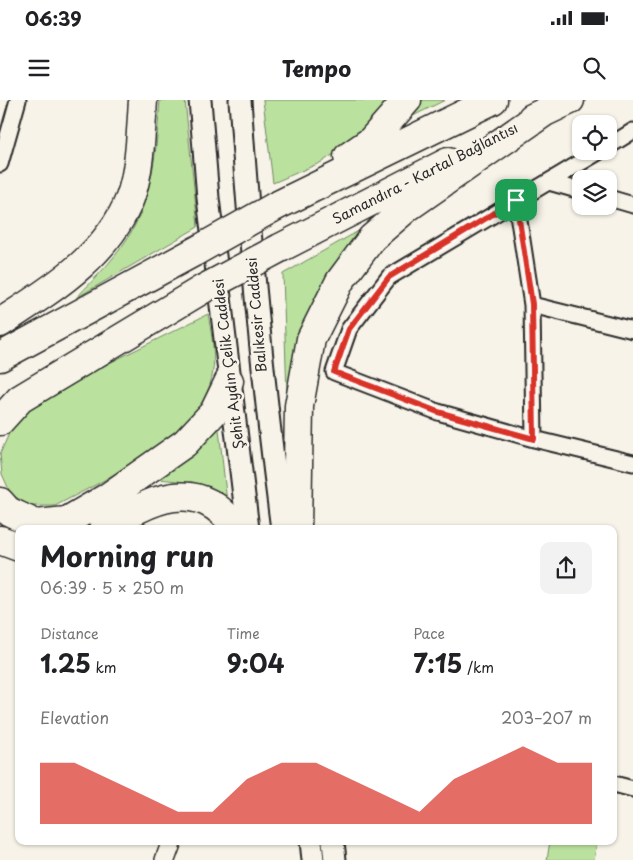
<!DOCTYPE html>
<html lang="en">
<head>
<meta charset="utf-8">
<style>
  :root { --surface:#fff; --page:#f2f2f2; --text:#202124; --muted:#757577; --accent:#d93025 }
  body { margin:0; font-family:"Playpen Sans",sans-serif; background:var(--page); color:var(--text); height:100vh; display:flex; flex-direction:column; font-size:19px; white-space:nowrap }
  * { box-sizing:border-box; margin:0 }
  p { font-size:16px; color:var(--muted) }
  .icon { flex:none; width:28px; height:28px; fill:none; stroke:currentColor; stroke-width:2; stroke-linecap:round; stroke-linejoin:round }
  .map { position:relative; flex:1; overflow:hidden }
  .panel { position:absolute; left:15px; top:425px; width:602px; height:320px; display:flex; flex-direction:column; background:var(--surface); border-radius:10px; box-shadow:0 1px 4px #0004 }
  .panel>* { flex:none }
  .controls { position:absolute; left:572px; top:15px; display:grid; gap:10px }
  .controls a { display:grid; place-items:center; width:45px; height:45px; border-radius:10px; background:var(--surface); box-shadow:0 1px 4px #0004; font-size:25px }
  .pin { position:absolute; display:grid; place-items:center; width:42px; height:42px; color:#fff; margin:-21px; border-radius:10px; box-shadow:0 2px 8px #0006 }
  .round { display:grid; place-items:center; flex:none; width:52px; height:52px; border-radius:10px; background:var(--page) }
  .overview { display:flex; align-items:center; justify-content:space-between; height:85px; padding:0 25px }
  h1 { font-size:28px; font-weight:700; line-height:38px }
  .metrics { display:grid; grid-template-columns:repeat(3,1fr); gap:8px; height:85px; padding:5px 25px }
  .metrics div { display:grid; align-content:center }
  .metrics b { font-size:25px; font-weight:700 }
  .metrics small { font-size:14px; font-weight:400 }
  .metrics p { font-size:14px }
  .chart { height:140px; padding:10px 25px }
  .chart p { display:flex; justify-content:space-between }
  .chart svg { width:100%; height:90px; margin-top:5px; fill:var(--accent); opacity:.7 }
  .status { display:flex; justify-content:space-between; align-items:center; height:35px; padding:0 25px; background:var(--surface); direction:ltr }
  .status svg { height:14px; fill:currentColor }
  header { display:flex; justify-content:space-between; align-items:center; height:65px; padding:0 25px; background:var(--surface); font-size:22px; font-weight:700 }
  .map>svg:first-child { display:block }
  .green { fill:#bae29e; stroke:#728664 }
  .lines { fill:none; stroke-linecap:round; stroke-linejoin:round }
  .minor-casing { stroke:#2b2b2b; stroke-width:19 }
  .tertiary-casing { stroke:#2b2b2b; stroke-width:22 }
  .secondary-casing { stroke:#2b2b2b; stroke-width:25 }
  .motorway-casing { stroke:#2b2b2b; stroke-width:31 }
  .minor { stroke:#f7f3e8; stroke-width:15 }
  .tertiary { stroke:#f7f3e8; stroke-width:19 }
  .secondary { stroke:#f7f3e8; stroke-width:21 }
  .motorway { stroke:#f7f3e8; stroke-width:28 }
  .motorway-bridge-casing { stroke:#2b2b2b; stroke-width:31; stroke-linecap:butt }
  .motorway-bridge { stroke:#f7f3e8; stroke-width:28 }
  .route-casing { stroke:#fff; stroke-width:10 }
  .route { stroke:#d93025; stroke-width:6 }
  .labels { text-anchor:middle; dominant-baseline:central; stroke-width:5; stroke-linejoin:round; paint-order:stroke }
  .street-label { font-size:14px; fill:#2b2b2b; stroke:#f7f3e8 }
</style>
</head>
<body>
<div class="status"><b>06:39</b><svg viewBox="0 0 49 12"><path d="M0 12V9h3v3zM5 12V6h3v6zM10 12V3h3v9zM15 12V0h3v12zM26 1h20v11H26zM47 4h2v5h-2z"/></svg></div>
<header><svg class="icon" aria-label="menu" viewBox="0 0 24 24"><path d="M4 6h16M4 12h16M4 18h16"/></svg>Tempo<svg class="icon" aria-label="search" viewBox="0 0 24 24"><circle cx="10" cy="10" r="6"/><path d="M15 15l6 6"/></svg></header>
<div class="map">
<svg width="633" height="760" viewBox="0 0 633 760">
  <rect width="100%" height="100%" fill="#f7f3e8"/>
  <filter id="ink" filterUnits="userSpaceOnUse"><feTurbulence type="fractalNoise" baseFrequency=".02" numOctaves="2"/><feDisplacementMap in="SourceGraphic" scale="10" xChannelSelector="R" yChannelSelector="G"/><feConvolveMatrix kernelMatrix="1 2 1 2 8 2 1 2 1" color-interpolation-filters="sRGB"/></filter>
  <g filter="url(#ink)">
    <path class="green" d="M160,0H185L198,127L76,198C97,176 120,154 134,127C154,89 157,42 160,0Z
      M263,0H395L360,36L322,62L273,83Z
      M421,0H445L407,19Z
      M369,125L336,163L317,199L287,296L283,174Z
      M208,214C214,248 220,276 199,307L204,311L179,335L101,382L55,406H30L11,394L2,374L0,354L11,329L35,300Z
      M218,320L227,403C206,380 179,382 151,378Z
      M550,741H597L594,760H547Z"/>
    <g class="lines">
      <g class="minor-casing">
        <path id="minor" d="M609,46L633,31
          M600,51L389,177L349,229L334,272L438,312L534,339L633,363
          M0,64L18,0
          M549,82L581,91
          M609,98L633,105
          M516,101L532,205L534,339
          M532,205L633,230
          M614,684L633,689"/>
      </g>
      <g class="tertiary-casing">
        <path id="tertiary" d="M165,760L172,741"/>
      </g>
      <g class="secondary-casing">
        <path id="secondary" d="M200,0L208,98L248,429
          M240,0C250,144 263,286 282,429
          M311,741L313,760
          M333,741L335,760"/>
      </g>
      <g class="motorway-casing">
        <path id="motorway" d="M532,18L570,0
          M348,57L371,41L407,0
          M276,106L493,0
          M280,148L448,62
          M0,223C49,191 108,156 130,98C140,71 141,30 143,0
          M0,257L196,151
          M0,321L20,299L203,189
          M0,402L8,411L36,424L67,421L108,397L185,343L214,312L229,281
          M104,429C150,399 198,374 237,429
          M297,429L299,306L311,239L340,181L372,138L408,107L549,9
          M0,440L19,447"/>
      </g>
      <use href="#minor" class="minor"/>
      <use href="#tertiary" class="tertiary"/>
      <use href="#secondary" class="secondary"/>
      <use href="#motorway" class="motorway"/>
      <g class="motorway-bridge-casing">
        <path id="motorway-bridge" d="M196,151L276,106
          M203,189L280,148"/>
      </g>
      <use href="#motorway-bridge" class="motorway-bridge"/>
    </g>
  </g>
  <g class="lines" filter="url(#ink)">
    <g class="route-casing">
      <path id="route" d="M516,100L532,204L534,339L438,312L334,272L349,229L389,177Z"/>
    </g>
    <use href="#route" class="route"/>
  </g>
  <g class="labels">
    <g class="street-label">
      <text transform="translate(425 73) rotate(-27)">Samandıra - Kartal Bağlantısı</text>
      <text transform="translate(256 215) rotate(-95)">Balıkesir Caddesi</text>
      <text transform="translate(228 264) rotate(-97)">Şehit Aydın Çelik Caddesi</text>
    </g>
  </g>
</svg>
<div class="controls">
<a><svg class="icon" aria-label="locate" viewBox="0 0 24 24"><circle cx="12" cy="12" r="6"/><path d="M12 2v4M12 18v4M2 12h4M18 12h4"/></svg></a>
<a><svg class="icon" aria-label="layers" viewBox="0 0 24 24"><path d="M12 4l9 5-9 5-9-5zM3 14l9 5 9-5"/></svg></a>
</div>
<div class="pin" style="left:516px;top:100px;background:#1e9e55"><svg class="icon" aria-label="arrive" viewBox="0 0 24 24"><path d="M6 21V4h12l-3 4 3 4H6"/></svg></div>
<section class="panel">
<div class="overview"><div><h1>Morning run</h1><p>06:39 · 5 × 250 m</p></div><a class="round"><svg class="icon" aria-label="share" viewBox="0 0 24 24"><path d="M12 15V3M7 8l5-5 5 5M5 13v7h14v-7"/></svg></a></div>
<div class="metrics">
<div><p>Distance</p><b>1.25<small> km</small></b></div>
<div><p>Time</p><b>9:04</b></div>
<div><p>Pace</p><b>7:15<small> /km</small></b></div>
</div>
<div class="chart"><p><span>Elevation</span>203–207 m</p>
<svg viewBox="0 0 160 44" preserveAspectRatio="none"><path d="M0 44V14L10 14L20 22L30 30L40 38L50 38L60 22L70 14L80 14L90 22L100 30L110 38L120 22L130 14L140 6L150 14L160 14V44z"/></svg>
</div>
</section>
</div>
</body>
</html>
